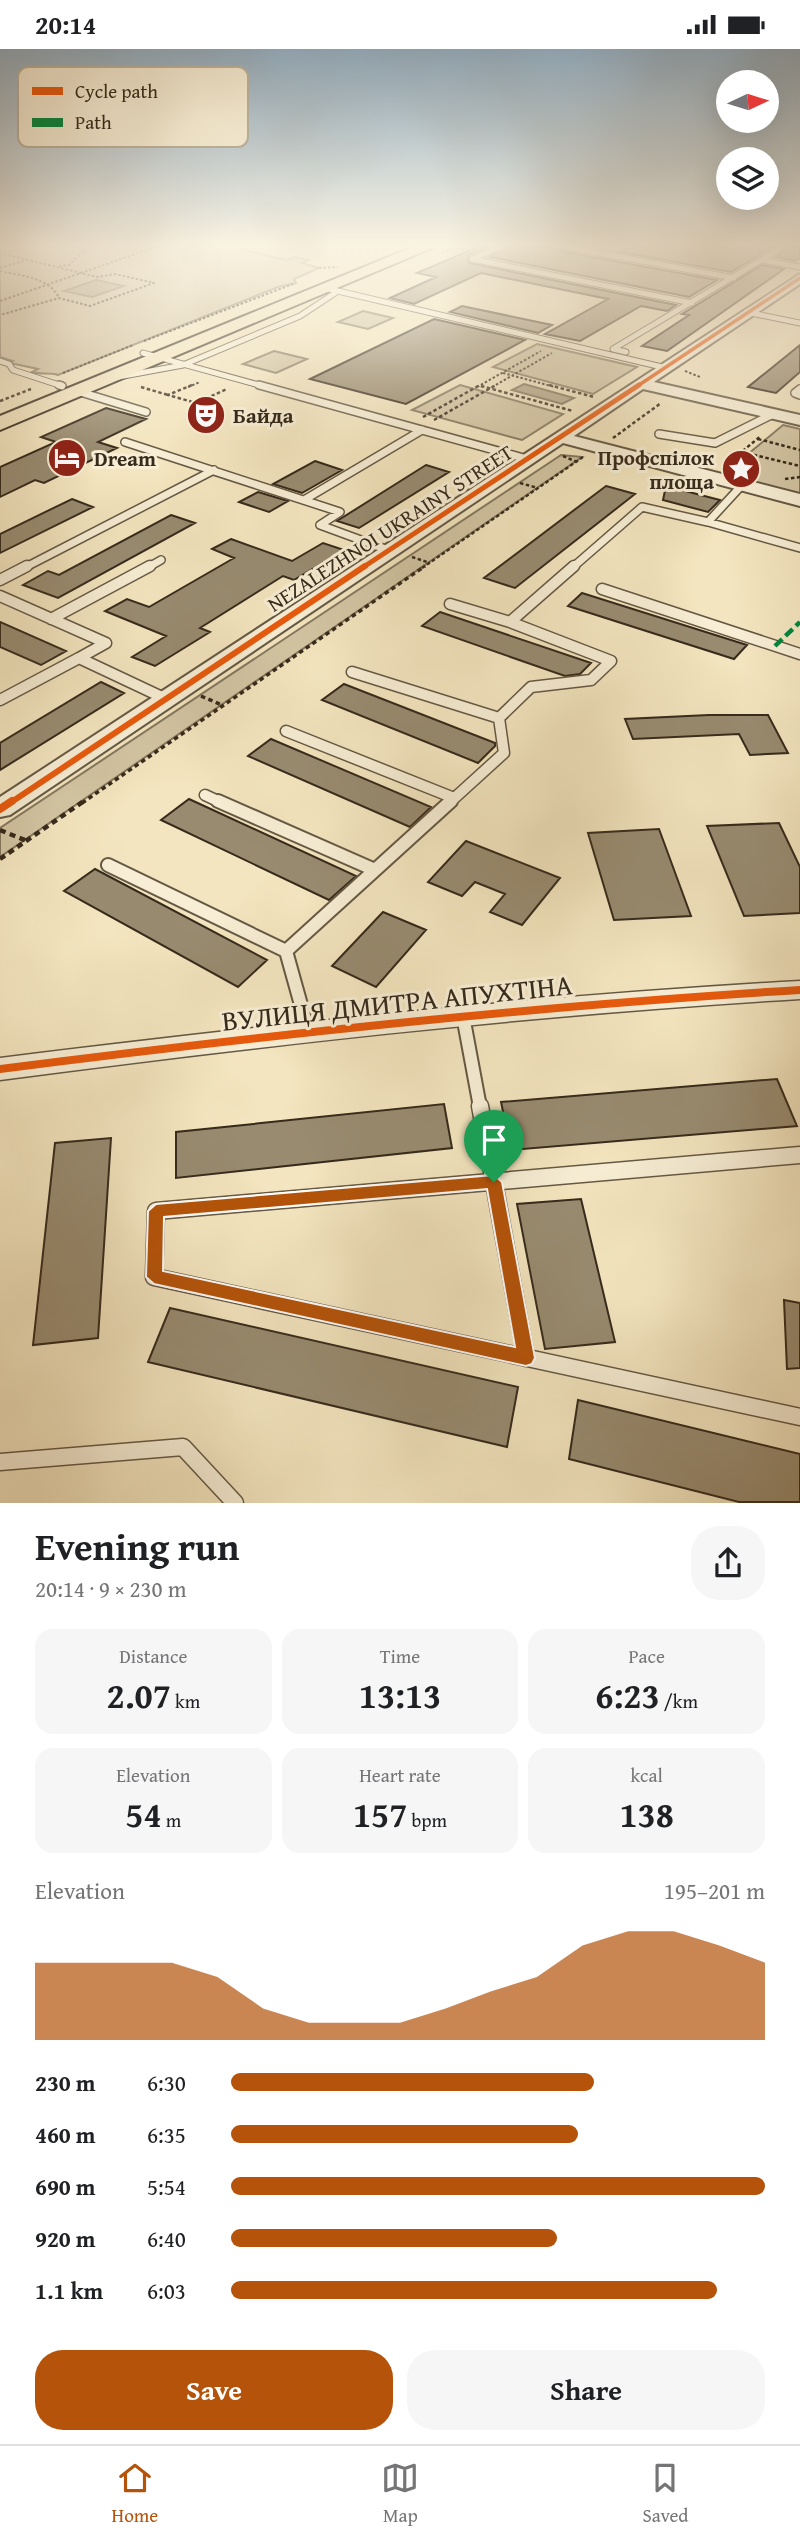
<!DOCTYPE html>
<html lang="en">
<head>
<meta charset="utf-8">
<style>
  :root { --surface:#fff; --page:#f6f6f6; --text:#202124; --muted:#757577; --line:#e0e0e0; --accent:#b45309 }
  body { margin:0; font-family:"Gentium Book Plus",serif; background:var(--page); color:var(--text); height:100vh; display:flex; flex-direction:column; font-size:26px; white-space:nowrap }
  * { box-sizing:border-box; margin:0 }
  p { font-size:23px; color:var(--muted) }
  .icon { flex:none; width:38px; height:38px; fill:none; stroke:currentColor; stroke-width:2; stroke-linecap:round; stroke-linejoin:round }
  .map { position:relative; height:1454px; overflow:hidden }
  .details { display:flex; flex-direction:column; background:var(--surface); flex:1 }
  .details>* { flex:none }
  .needle { width:46px; rotate:86deg }
  .controls { position:absolute; left:716px; top:21px; display:grid; gap:14px }
  .controls a { display:grid; place-items:center; width:63px; height:63px; border-radius:50%; background:var(--surface); box-shadow:0 7px 28px #0002; font-size:35px }
  .pin { position:absolute; display:grid; place-items:center; width:60px; height:60px; color:#fff; margin:-72px -30px; border-radius:50% 50% 50% 0; rotate:-45deg; box-shadow:0 0 7px #0007 }
  .pin .icon { rotate:45deg }
  .round { display:grid; place-items:center; flex:none; width:74px; height:74px; border-radius:28px; background:var(--page) }
  .summary { display:flex; align-items:center; justify-content:space-between; height:119px; padding:0 35px }
  h1 { font-size:38px; font-weight:800; line-height:52px }
  .stats { display:grid; grid-template-columns:repeat(3,1fr); gap:10px; height:119px; padding:7px 35px }
  .stats div { display:grid; align-content:center; border-radius:18px; background:var(--page); text-align:center }
  .stats b { font-size:35px; font-weight:800 }
  .stats small { font-size:19px; font-weight:400 }
  .stats p { font-size:19px }
  .chart { height:196px; padding:14px 35px }
  .chart p { display:flex; justify-content:space-between }
  .chart svg { width:100%; height:126px; margin-top:7px; fill:var(--accent); opacity:.7 }
  .action { display:flex; gap:14px; margin-top:auto; padding:14px 35px }
  .action a { flex:1; height:80px; border-radius:28px; background:var(--accent); color:#fff; font-size:28px; font-weight:800; line-height:80px; text-align:center }
  .action a+a { background:var(--page); color:var(--text) }
  ul { padding:0 35px; list-style:none; font-size:23px }
  li { display:grid; grid-template-columns:112px 84px 1fr; align-items:center; height:52px }
  li i { height:18px; border-radius:9px; background:var(--accent) }
  .status { display:flex; justify-content:space-between; align-items:center; height:49px; padding:0 35px; background:var(--surface); direction:ltr }
  .status svg { height:19px; fill:currentColor }
  .menu { display:flex; justify-content:space-around; align-items:center; height:98px; border-top:2px solid var(--line); background:var(--surface); font-size:19px; color:var(--muted) }
  .menu a { display:grid; justify-items:center; gap:4px }
  .menu .current { color:var(--accent) }
  .map>svg:first-child { display:block }
  .green { fill:#d3c5a3; stroke:#84785f; stroke-width:2 }
  .water { fill:#b3a587; stroke:#81745c; stroke-width:2 }
  .building { fill:#988b70; stroke:#362a1b; stroke-width:2 }
  .lines { fill:none; stroke-linecap:round; stroke-linejoin:round }
  .service-far4-casing { stroke:#655944; stroke-width:7 }
  .service-far3-casing { stroke:#655944; stroke-width:10 }
  .service-far2-casing { stroke:#655944; stroke-width:13 }
  .service-far1-casing { stroke:#655944; stroke-width:16 }
  .service-casing { stroke:#655944; stroke-width:19 }
  .minor-casing { stroke:#655944; stroke-width:3 }
  .tertiary-casing { stroke:#655944; stroke-width:4 }
  .primary-casing { stroke:#362a1b; stroke-width:4 }
  .path-far3 { stroke:#362a1b; stroke-width:2; stroke-dasharray:2.5 2; stroke-linecap:butt }
  .path-far2 { stroke:#362a1b; stroke-width:2.5; stroke-dasharray:3.5 2.5; stroke-linecap:butt }
  .path-far1 { stroke:#362a1b; stroke-width:3.5; stroke-dasharray:4.5 3.5; stroke-linecap:butt }
  .path { stroke:#362a1b; stroke-width:4.5; stroke-dasharray:6 4.5; stroke-linecap:butt }
  .service-far4 { stroke:#f7eed5; stroke-width:5 }
  .service-far3 { stroke:#f7eed5; stroke-width:7 }
  .service-far2 { stroke:#f7eed5; stroke-width:10 }
  .service-far1 { stroke:#f7eed5; stroke-width:12 }
  .service { stroke:#f7eed5; stroke-width:16 }
  .minor { fill:#f7eed5; fill-rule:evenodd }
  .tertiary { fill:#f7eed5; fill-rule:evenodd }
  .primary { fill:#f3e5bf; fill-rule:evenodd }
  .quiet { stroke:#00873e; stroke-width:4.5; stroke-dasharray:10 4.5; stroke-linecap:butt }
  .cycleway-far3-casing { stroke:#f7eed5; stroke-width:6 }
  .cycleway-far2-casing { stroke:#f7eed5; stroke-width:8 }
  .cycleway-far1-casing { stroke:#f7eed5; stroke-width:10 }
  .cycleway-casing { stroke:#f7eed5; stroke-width:12 }
  .cycleway-far3 { stroke:#e8590c; stroke-width:3.5 }
  .cycleway-far2 { stroke:#e8590c; stroke-width:5 }
  .cycleway-far1 { stroke:#e8590c; stroke-width:6 }
  .cycleway { stroke:#e8590c; stroke-width:8 }
  .route { fill:#b45309; stroke:#fff; stroke-width:2; fill-rule:evenodd }
  .labels { text-anchor:middle; dominant-baseline:central; stroke-width:6; stroke-linejoin:round; paint-order:stroke }
  .far-poi-label { font-size:21px; font-weight:bold; fill:#362a1b; stroke:#f7eed5; text-anchor:start }
  .far-street-label { font-size:21px; fill:#362a1b; stroke:#f7eed5 }
  .near-street-label { font-size:28px; fill:#362a1b; stroke:#f7eed5 }
  .key { fill:#f7eed5; stroke:#bdb39d; stroke-width:2 }
  .key-label { font-size:19px; fill:#362a1b }
</style>
</head>
<body>
<div class="status"><b>20:14</b><svg viewBox="0 0 49 12"><path d="M0 12V9h3v3zM5 12V6h3v6zM10 12V3h3v9zM15 12V0h3v12zM26 1h20v11H26zM47 4h2v5h-2z"/></svg></div>
<div class="map">
<svg width="800" height="1454" viewBox="0 0 800 1454">
  <rect width="100%" height="100%" fill="#f3e5bf"/>
  <filter id="stains"><feTurbulence type="fractalNoise" baseFrequency=".00286" numOctaves="4"/><feColorMatrix values="0 0 0 0 .2 0 0 0 0 .09 0 0 0 0 .02 0 0 0 .5 -.17"/></filter>
  <radialGradient id="worn" r=".72"><stop offset=".6" stop-color="#630" stop-opacity="0"/><stop offset="1" stop-color="#630" stop-opacity=".3"/></radialGradient>
  <path class="green" d="M0,198H231L287,211L294,208L308,211L302,214L319,219L294,230L296,234L278,238L58,326C49,323 42,326 32,323L38,320L10,314L13,312L0,308Z
    M363,262L393,269L368,280L338,273Z
    M537,295L637,318L593,345L493,318Z
    M274,302L307,310L276,324L243,315Z
    M460,336L563,365L522,391L412,361Z
    M783,376L800,380V445L724,425Z
    M561,406L582,408L0,808V779Z"/>
  <path class="water" d="M96,231L124,237L92,248L64,242Z
    M524,335L574,349L562,355L512,341Z"/>
  <path class="building" d="M478,198H488L468,206L469,214L676,256L667,262L641,257L580,292L545,285L608,250L481,224L414,255L390,249L436,228L417,224Z
    M506,198H554L565,203L717,231L689,248L490,208Z
    M630,198H773L731,223L620,203Z
    M788,198H800V209L796,212L776,208Z
    M762,216L784,220L667,302L642,297L689,266L682,265Z
    M462,257L552,276L538,284L450,263Z
    M434,270L525,291L406,355L310,330Z
    M800,296V323L776,344L748,338Z
    M106,359L146,370L98,393L117,399L44,434L35,431L0,448V418L56,393L41,388Z
    M315,412L342,421L302,444L273,435Z
    M426,416L449,423L359,479L337,472Z
    M606,437L635,445L515,539L484,529Z
    M666,437L720,451L708,463L663,451Z
    M258,443L288,452L269,463L239,453Z
    M72,450L93,458L0,504V485Z
    M171,466L195,474L58,549L23,536L48,522L59,526Z
    M231,490L292,512L323,494L344,501L294,531L283,527L200,579L210,583L155,617L132,608L166,587L105,562L127,550L149,558L234,509L212,500Z
    M582,544L747,596L734,610L568,557Z
    M440,563L591,614L580,625L565,627L422,577Z
    M0,573L66,602L41,616L0,598Z
    M101,633L124,644L0,721V694Z
    M344,635L495,694V697L478,714L322,651Z
    M709,666H768L788,704L750,706L739,685L633,690L625,670Z
    M271,690L431,758L410,778L248,707Z
    M189,750L356,827L329,851L161,771Z
    M779,774L800,818V864L744,867L707,777Z
    M659,780L691,867L614,871L588,784Z
    M466,792L560,829L522,876L490,863L505,845L475,833L462,847L428,833Z
    M95,820L267,911L238,938L64,842Z
    M383,863L426,881L376,938L332,917Z
    M777,1030L797,1077L511,1101L501,1053Z
    M444,1055L452,1099L176,1129V1083Z
    M111,1089L98,1289L33,1296L55,1094Z
    M581,1150L615,1293L545,1300L517,1155Z
    M784,1251L800,1254V1319L787,1320Z
    M170,1259L518,1338L507,1398L148,1313Z
    M578,1351L800,1405V1453H739L569,1410Z"/>
  <g class="lines">
    <g class="service-far4-casing">
      <path id="service-far4" d="M501,198L472,210L692,254
        M566,198L734,229
        M762,211L800,218
        M325,239L662,318
        M746,263L800,274
        M626,303L613,300L783,198
        M143,304L266,338
        M0,312L9,315L13,321L62,337
        M118,328L183,316L300,267L335,244"/>
    </g>
    <g class="service-far3-casing">
      <path id="service-far3" d="M59,336L62,337
        M259,336L527,410
        M800,340L795,344L800,346
        M77,342L146,363
        M659,385L715,394L773,365
        M125,393L340,463L320,476L388,501
        M304,451L422,381
        M708,473L800,499
        M24,519L214,421
        M147,519L161,511
        M572,519L642,458L708,473L743,435"/>
    </g>
    <g class="service-far2-casing">
      <path id="service-far2" d="M0,531L27,517
        M602,540L800,605
        M0,547L106,594L79,609L164,649
        M450,555L510,573L611,612L591,631L531,638L499,669
        M51,570L150,517
        M510,573L574,517
        M352,623L499,669L504,704L449,754
        M0,651L79,609
        M286,682L454,749
        M205,746L222,754"/>
    </g>
    <g class="service-far1-casing">
      <path id="service-far1" d="M218,752L375,821
        M108,816L286,902
        M463,967L480,1058
        M308,981L286,902L451,752"/>
    </g>
    <g class="service-casing">
      <path id="service" d="M480,1057L526,1309
        M800,1106L156,1162L154,1228L800,1368
        M0,1413L183,1398L235,1454"/>
    </g>
    <g class="minor-casing">
      <path id="minor" d="M800,932V950C532,966 266,996 0,1031V1009C266,976 532,947 800,932Z"/>
    </g>
    <g class="tertiary-casing">
      <path id="tertiary" d="M800,225V235L654,333L800,366V376L643,340L574,387L800,445V457L563,394L10,766L0,768V748Z"/>
    </g>
    <g class="primary-casing">
      <path id="primary" d="M413,198H434L0,381V367Z"/>
    </g>
    <path class="path-far3" d="M0,204L97,228L115,225L154,234L90,257L59,249L0,266
      M442,204L456,198
      M59,217L69,216L88,198
      M0,219L26,211
      M319,219L338,218
      M0,222C21,227 49,228 59,249
      M0,252L156,198
      M144,292L293,235
      M685,322L700,328
      M63,324L133,296
      M503,324L555,338
      M481,337L484,338
      M188,338L200,333
      M477,338L541,302
      M492,338L552,304"/>
    <path class="path-far2" d="M192,336L168,346L196,354L227,340
      M549,336L594,348
      M481,337L573,362
      M141,338L168,346
      M0,352L31,340
      M423,368L480,336
      M434,371L496,336
      M613,389L661,354
      M758,390L800,401
      M742,403L800,417
      M563,407L577,413
      M724,417L761,387
      M785,430L800,428
      M520,434L538,439
      M412,508L430,514
      M422,519L583,408"/>
    <path class="path-far1" d="M201,647L222,656
      M82,754L425,517"/>
    <path class="path" d="M0,781L27,792
      M0,810L84,752"/>
    <use href="#service-far4" class="service-far4"/>
    <use href="#service-far3" class="service-far3"/>
    <use href="#service-far2" class="service-far2"/>
    <use href="#service-far1" class="service-far1"/>
    <use href="#service" class="service"/>
    <use href="#minor" class="minor"/>
    <use href="#tertiary" class="tertiary"/>
    <use href="#primary" class="primary"/>
    <path class="quiet" d="M775,597L800,573"/>
    <g class="cycleway-far3-casing">
      <path id="cycleway-far3" d="M636,338L800,229"/>
    </g>
    <g class="cycleway-far2-casing">
      <path id="cycleway-far2" d="M362,519L639,336"/>
    </g>
    <g class="cycleway-far1-casing">
      <path id="cycleway-far1" d="M10,754L365,517"/>
    </g>
    <g class="cycleway-casing">
      <path id="cycleway" d="M0,760L12,752
        M0,1020C266,986 532,957 800,941"/>
    </g>
    <use href="#cycleway-far3" class="cycleway-far3"/>
    <use href="#cycleway-far2" class="cycleway-far2"/>
    <use href="#cycleway-far1" class="cycleway-far1"/>
    <use href="#cycleway" class="cycleway"/>
  </g>
  <linearGradient id="sky" x2="0" y2="1"><stop stop-color="#93aec1"/><stop offset="0.49" stop-color="#faf3e2"/><stop offset="1" stop-color="#faf3e2" stop-opacity="0"/></linearGradient>
  <rect width="800" height="401" fill="url(#sky)"/>
  <path class="route" d="M494,1126L502,1133L535,1309L532,1315L526,1317L154,1235L146,1228L148,1162L156,1155ZM487,1140L515,1298L163,1222L164,1168Z"/>
  <defs>
    <g id="theatre-disc" transform="scale(2.0125)"><circle r="9.5" fill="#8f2418" stroke="#f7eed5"/><path d="M-5-5.5Q0-4 5-5.5V0Q5 5 0 6Q-5 5-5 0ZM-3.3-2.5H-1v1.5H-3.3ZM1-2.5H3.3v1.5H1ZM-2.8 1Q0 5.5 2.8 1Z" fill="#fff"/></g>
    <g id="hotel-disc" transform="scale(2.0125)"><circle r="9.5" fill="#8f2418" stroke="#f7eed5"/><path d="M-6-4.5h1.5V1H6V5H4.5V3h-9V5H-6ZM-4 0a1.8 1.8 0 1 1 3.6 0ZM.5 0V-2.5h3Q6-2.5 6 0Z" fill="#fff"/></g>
    <g id="sight-disc" transform="scale(2.0125)"><circle r="9.5" fill="#8f2418" stroke="#f7eed5"/><path d="M0-6L1.8-2.2L6-1.7L2.9 1.2L3.7 5.4L0 3.3L-3.7 5.4L-2.9 1.2L-6-1.7L-1.8-2.2Z" fill="#fff"/></g>
  </defs>
  <g fill-rule="evenodd">
    <use href="#theatre-disc" x="206" y="366"/>
    <use href="#hotel-disc" x="67" y="409"/>
    <use href="#sight-disc" x="741" y="420"/>
  </g>
  <g class="labels">
    <g class="far-poi-label">
      <text x="233" y="366">Байда</text>
      <text x="714" y="408" text-anchor="end">Профспілок<tspan x="714" dy="24">площа</tspan></text>
      <text x="94" y="409">Dream</text>
    </g>
    <g class="far-street-label">
      <text transform="translate(390 479) rotate(-33)">NEZALEZHNOI UKRAINY STREET</text>
    </g>
    <g class="near-street-label">
      <text transform="translate(397 953) rotate(-6)">ВУЛИЦЯ ДМИТРА АПУХТІНА</text>
    </g>
  </g>
  <rect x="18" y="18" width="230" height="80" rx="10" class="key"/>
  <rect x="32" y="38" width="31" height="8" fill="#e8590c"/>
  <rect x="32" y="69" width="31" height="9" fill="#00873e"/>
  <g class="key-label">
    <text x="75" y="49">Cycle path</text>
    <text x="75" y="80">Path</text>
  </g>
  <rect width="100%" height="100%" filter="url(#stains)"/>
  <rect width="100%" height="100%" fill="url(#worn)"/>
</svg>
<div class="controls">
<a><svg class="needle" viewBox="-14 -14 28 28"><path d="M0-13l5 13h-10z" fill="#e53935"/><path d="M0 13l5-13h-10z" fill="#757577"/></svg></a>
<a><svg class="icon" aria-label="layers" viewBox="0 0 24 24"><path d="M12 4l9 5-9 5-9-5zM3 14l9 5 9-5"/></svg></a>
</div>
<div class="pin" style="left:494px;top:1133px;background:#1e9e55"><svg class="icon" aria-label="arrive" viewBox="0 0 24 24"><path d="M6 21V4h12l-3 4 3 4H6"/></svg></div>
</div>
<section class="details">
<div class="summary"><div><h1>Evening run</h1><p>20:14 · 9 × 230 m</p></div><a class="round"><svg class="icon" aria-label="share" viewBox="0 0 24 24"><path d="M12 15V3M7 8l5-5 5 5M5 13v7h14v-7"/></svg></a></div>
<div class="stats">
<div><p>Distance</p><b>2.07<small> km</small></b></div>
<div><p>Time</p><b>13:13</b></div>
<div><p>Pace</p><b>6:23<small> /km</small></b></div>
</div>
<div class="stats">
<div><p>Elevation</p><b>54<small> m</small></b></div>
<div><p>Heart rate</p><b>157<small> bpm</small></b></div>
<div><p>kcal</p><b>138</b></div>
</div>
<div class="chart"><p><span>Elevation</span>195–201 m</p>
<svg viewBox="0 0 160 44" preserveAspectRatio="none"><path d="M0 44V17L10 17L20 17L30 17L40 22L50 33L60 38L70 38L80 38L90 33L100 27L110 22L120 11L130 6L140 6L150 11L160 17V44z"/></svg>
</div>
<ul>
<li><b>230 m</b>6:30<i style="width:68%"></i></li>
<li><b>460 m</b>6:35<i style="width:65%"></i></li>
<li><b>690 m</b>5:54<i style="width:100%"></i></li>
<li><b>920 m</b>6:40<i style="width:61%"></i></li>
<li><b>1.1 km</b>6:03<i style="width:91%"></i></li>
</ul>
<div class="action"><a>Save</a><a>Share</a></div>
</section>
<nav class="menu">
<a class="current"><svg class="icon" aria-label="home" viewBox="0 0 24 24"><path d="M3 11l9-7 9 7M6 9v11h12V9"/></svg>Home</a>
<a><svg class="icon" aria-label="map" viewBox="0 0 24 24"><path d="M3 6l6-2 6 2 6-2v14l-6 2-6-2-6 2zM9 4v14M15 6v14"/></svg>Map</a>
<a><svg class="icon" aria-label="saved" viewBox="0 0 24 24"><path d="M7 4h10v16l-5-4-5 4z"/></svg>Saved</a>
</nav>
</body>
</html>
